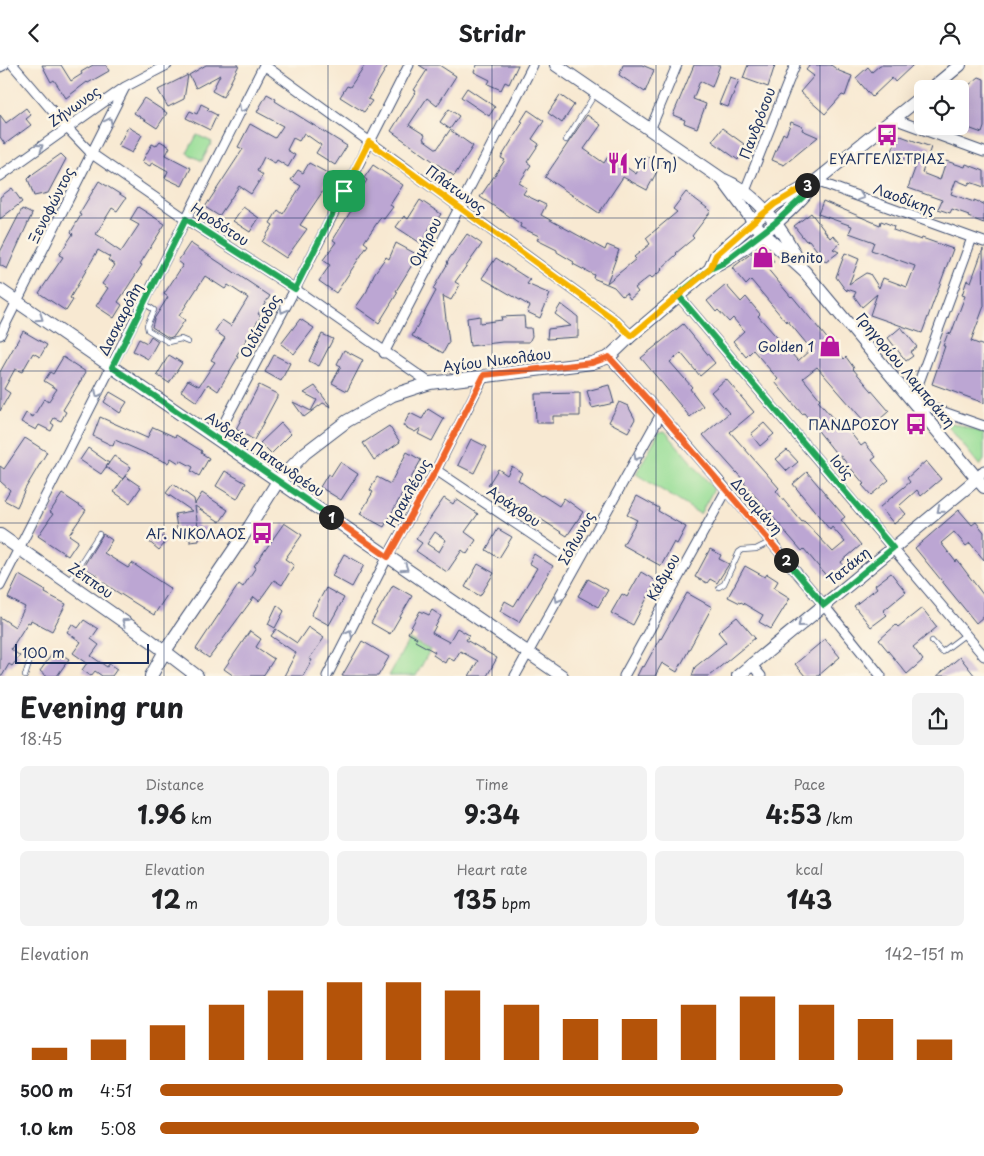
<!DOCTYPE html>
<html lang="en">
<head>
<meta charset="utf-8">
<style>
  :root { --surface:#fff; --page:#f2f2f2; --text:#202124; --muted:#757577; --accent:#b45309 }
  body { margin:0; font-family:"Playpen Sans",sans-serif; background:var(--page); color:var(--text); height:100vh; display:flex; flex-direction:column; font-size:19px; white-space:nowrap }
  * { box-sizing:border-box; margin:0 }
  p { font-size:16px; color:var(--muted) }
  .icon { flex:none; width:28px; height:28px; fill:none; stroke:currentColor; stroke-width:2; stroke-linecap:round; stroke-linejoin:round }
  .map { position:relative; height:611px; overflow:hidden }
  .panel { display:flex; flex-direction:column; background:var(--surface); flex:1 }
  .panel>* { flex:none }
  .controls { position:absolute; left:914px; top:15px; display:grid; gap:10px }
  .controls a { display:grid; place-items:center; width:55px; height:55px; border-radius:8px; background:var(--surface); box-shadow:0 5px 20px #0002; font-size:25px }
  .scale { position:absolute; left:15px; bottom:12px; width:134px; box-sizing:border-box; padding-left:5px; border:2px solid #1b2f5e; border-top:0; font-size:14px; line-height:18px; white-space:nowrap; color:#1b2f5e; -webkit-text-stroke:4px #fcf5e5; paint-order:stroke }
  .pin { position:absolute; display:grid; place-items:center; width:42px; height:42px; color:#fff; margin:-21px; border-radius:10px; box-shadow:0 2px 8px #0006 }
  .km { position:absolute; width:25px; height:25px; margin:-12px; border-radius:50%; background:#222; color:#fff; font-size:14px; line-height:25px; text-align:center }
  .round { display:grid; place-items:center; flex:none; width:52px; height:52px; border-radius:8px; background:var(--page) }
  .headline { display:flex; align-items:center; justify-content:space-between; height:85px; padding:0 20px }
  h1 { font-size:28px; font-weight:700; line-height:38px }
  .figures { display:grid; grid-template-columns:repeat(3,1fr); gap:8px; height:85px; padding:5px 20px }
  .figures div { display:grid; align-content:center; border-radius:8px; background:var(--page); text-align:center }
  .figures b { font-size:25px; font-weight:700 }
  .figures small { font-size:14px; font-weight:400 }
  .figures p { font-size:14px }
  .chart { height:140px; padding:10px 20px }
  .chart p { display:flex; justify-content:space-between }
  .chart svg { width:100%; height:90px; margin-top:5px; stroke:var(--accent); stroke-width:6 }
  ul { padding:0 20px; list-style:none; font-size:16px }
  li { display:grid; grid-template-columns:80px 60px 1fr; align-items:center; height:38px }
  li i { height:12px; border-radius:6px; background:var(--accent) }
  header { display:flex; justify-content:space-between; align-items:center; height:65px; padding:0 20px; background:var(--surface); font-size:22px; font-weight:700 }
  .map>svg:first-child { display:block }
  .green { fill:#98de97; stroke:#5a867a }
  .building { fill:#bca6d3; fill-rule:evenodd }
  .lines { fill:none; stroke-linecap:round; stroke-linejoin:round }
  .lane-casing { stroke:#3c4b6f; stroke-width:6 }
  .street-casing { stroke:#3c4b6f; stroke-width:11 }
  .secondary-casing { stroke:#3c4b6f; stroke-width:14 }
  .lane { stroke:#fff; stroke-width:4.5 }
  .street { stroke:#fff; stroke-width:9 }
  .secondary { stroke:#fff; stroke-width:12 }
  .oneway { stroke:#8d97ae }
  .split-1-casing { stroke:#fff; stroke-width:10 }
  .split-2-casing { stroke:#fff; stroke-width:10 }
  .split-3-casing { stroke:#fff; stroke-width:10 }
  .split-4-casing { stroke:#fff; stroke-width:10 }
  .split-1 { stroke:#22a559; stroke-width:6 }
  .split-2 { stroke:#f0652b; stroke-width:6 }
  .split-3 { stroke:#22a559; stroke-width:6 }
  .split-4 { stroke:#f5b400; stroke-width:6 }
  .grid { fill:none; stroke:#1b2f5e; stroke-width:1; stroke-opacity:0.55 }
  .labels { text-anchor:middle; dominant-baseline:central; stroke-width:5; stroke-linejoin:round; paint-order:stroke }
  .street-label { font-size:14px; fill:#1b2f5e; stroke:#fcf5e5 }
  .poi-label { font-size:14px; fill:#1b2f5e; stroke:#fcf5e5; text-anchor:end }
</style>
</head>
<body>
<header><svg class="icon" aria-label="back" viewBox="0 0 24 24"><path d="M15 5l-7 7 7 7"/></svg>Stridr<svg class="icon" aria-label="person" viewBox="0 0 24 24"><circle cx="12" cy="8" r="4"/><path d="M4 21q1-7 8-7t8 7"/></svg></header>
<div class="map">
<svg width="984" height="611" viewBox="0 0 984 611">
  <rect width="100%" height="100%" fill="#fcf5e5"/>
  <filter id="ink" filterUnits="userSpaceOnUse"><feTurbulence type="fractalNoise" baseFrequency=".02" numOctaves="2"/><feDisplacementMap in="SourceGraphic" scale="10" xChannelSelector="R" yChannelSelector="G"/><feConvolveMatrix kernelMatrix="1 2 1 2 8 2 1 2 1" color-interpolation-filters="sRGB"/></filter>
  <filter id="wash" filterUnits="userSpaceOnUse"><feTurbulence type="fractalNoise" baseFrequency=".0096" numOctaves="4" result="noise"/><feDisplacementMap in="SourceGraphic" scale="20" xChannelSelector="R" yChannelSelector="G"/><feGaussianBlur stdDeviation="1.12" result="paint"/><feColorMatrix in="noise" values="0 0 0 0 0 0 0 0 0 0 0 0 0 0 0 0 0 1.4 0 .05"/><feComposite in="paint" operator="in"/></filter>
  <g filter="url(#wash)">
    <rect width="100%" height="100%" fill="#f8e9d2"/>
    <path class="green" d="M197,70L212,77L202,96L187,88Z
      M943,355L984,368V395L980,401Z
      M665,366L714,424L700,449L636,409L659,367Z
      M409,574L430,585L416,611H389Z"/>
    <g id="blocks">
      <path class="building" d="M42,0H61L71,16L82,9L81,7L93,0H106L109,6L88,18L87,17L66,33L54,15L51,17Z
        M206,0H239L223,32L212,26L220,10L196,23L189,10Z
        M365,0H388L368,34L372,36L364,47L340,32L347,21L350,22Z
        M419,0H439L456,11L437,41L427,33L409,60L425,70L423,74L437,84L450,65L473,81L454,111L391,66L416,26L414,25L427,5Z
        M477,0H518L509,19L505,17L501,25L488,19L490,15L474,7Z
        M623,0H642L654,5L645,27L619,10Z
        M694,0H720L712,22L700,16L693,34L706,39L697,63L684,58L685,55L673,50Z
        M748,0H775L768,22L743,13Z
        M810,0H831L839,6L852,11L845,31L842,30L825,49L800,27L814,11L806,5Z
        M880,0H913L895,17L892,13L872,32L856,13L868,2L872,7Z
        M188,10L184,34L168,42L158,25Z
        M730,12L739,15L728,42L719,39Z
        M979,12L984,14V62L982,68L960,60V36L964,24Z
        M467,23L495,42L489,51L461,32Z
        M267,29L276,34L275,36L347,81L335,100L316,88L321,80L304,68L299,76L293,73L287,85L295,90L288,102L277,95L275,98L264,92L257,106L263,110L251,129L239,121L219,151L205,142L243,84L238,82L250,59L275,73L283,61L257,47Z
        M560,30L574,40L562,58L548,48Z
        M144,33L167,48L157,63L134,48Z
        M201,39L209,43L207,45L217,50L210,65L186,53L190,46L197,49Z
        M26,43L31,50L26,54L31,60L5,79L0,72V50L6,58Z
        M449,44L459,51L450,64L440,57Z
        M528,45L544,56L532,74L539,79L527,97L531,100L519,118L527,123L523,129L546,140L541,150L605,185L607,180L619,185L607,218L636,194L634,192L650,179L646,173L677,147L673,144L686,127L711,146L692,171L694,173L676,188L677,189L661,204L662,205L652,213L650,211L635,223L638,227L630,234L626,228L622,231L614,222L593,213L594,210L573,199L574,197L557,187V185L537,175L539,171L520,162L521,159L480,132L505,95L501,93L523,57L521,56Z
        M587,50L601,60L584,84L604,98L609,90L636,109L646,91L661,99L647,125L623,112L599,148L545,112Z
        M791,57L803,62L802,65L818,72L784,100L772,95L783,68L786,70Z
        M128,62L142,70L132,88L118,81Z
        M722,63L744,79L738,95L712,76Z
        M898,70L931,82L922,108L940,115L946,96L965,102L966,99L984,106V122L970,117L968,120L956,115L951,129L974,137V135L984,139V158L968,152L969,150L952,144L950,148L938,144L942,135L908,123L917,98L891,89Z
        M160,76L170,82L166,90L191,103L182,121L165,113L168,106L152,97L150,101L142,97L152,79L156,81Z
        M61,89L66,94L48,128L34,131L28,114L34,108Z
        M309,98L331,110L323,121L325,123L300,160L307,164L286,193L262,177L273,160L270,158L278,145L283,149L301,121L291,115L298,105L303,108Z
        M373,100L403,120L390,140L393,142L384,154L381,152L364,177L368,180L336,228L319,216L330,200L323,195L336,177L333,175L357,136L355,134L367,115L364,113Z
        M99,116L126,133L117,146L112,143L96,169L106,175L105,176L121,187L139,160L130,155L138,142L165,159L140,199L142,200L118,237L122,240L114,253L96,241L108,223L102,219L115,200L108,195L110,192L98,185L70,233L73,235L66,246L39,228L63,192L59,190L73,169L71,167L81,150L79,149Z
        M12,123L22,137L0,154V132Z
        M420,135L441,149L434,159L432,158L422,179L396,162L404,151L408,154Z
        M823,136L880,160L881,156L894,161L893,165L921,175L922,173L953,184L922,268L870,250L877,229L862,242L854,231L856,227L847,224V226L844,223L836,212L845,188L859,194L849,219L866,208L870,209L879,223L883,213L907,222L915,201L871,185L874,177L849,168L852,161L818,149Z
        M243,142L259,153L250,167L233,156Z
        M22,144L32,149L7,204L0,200V187Z
        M811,148L830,173L833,170L840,178L833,184L839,187L826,197L809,175L806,176L794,161Z
        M467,169L482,179L455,217L460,220L451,235L443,231L449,277L443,288L412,271L436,226L433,224L448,198L447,197Z
        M190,178L270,231L258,249L261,251L236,291L238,292L218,326L208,319L197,337L181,326L188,315L199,321L215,297L211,295L225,273L215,266L222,255L231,261L248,233L228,220L225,224L205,211L179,251L185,255L174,271L169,273L152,262L154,254L168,232L164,229L183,200L178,196Z
        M396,178L418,190L396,226L398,227L379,258L356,242L367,226L374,209L386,192L389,194Z
        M761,181L774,196L766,202L791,232L792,231L844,294L846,292L854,303L853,304L889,346L870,363L817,302L803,313L820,334L818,336L842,364L845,361L861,381L865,378L876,392L872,395L889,415L871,430L862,420L864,419L839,389L838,391L804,348L802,349L775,317L778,314L753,285L746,292L733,276L744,266L733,253L729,257L718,245L716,247L707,236L726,220L741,237L746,232L760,249L758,251L798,296L811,284L787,255L786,257L751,215L746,220L732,203Z
        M983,184L984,241L971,276L984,281V338L932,319L945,281H943L948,268L951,269L965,231L962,230L967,215L971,217Z
        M496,193L530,215L527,219L550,229L540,253L527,247L530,241L482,213Z
        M561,239L578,252V272L547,274L548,264L571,261L555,249Z
        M480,251V258L502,255L501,252L524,251L525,263H531L532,271L529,277H502L470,281L467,253Z
        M300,254L314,263L294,289L281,279Z
        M683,259L715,298L700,311L681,288L670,297L692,322L690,324L703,341L690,352L641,293Z
        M901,262L917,282L910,287L913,291L906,296L888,273Z
        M23,266L47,280L40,292L33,288L22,307L15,304L4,324L10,328L0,346V307Z
        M322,269L333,274L319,301L309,296Z
        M151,271L158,276L148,294L133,286L139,274L147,278Z
        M344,285L363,295L347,326L332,318L341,301L337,299Z
        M169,290L182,298L169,318L157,310Z
        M274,290L290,298L281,316L265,307Z
        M63,292L86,307L63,345L66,347L61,356L54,353L51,358L54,360L51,366L39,360L36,365L21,357L26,348L33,352L44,334L48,337L57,324L44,316L50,307L53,309Z
        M726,314L754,347L730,367L779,423L776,426L802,457L804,456L833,487L845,477L832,462L830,465L793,419L807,407L845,452L841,455L861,480L841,497L843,500L828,513L804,484L802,486L782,463L744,418L745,417L703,370L729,348L711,327Z
        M259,320L277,329V332L254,375L236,364Z
        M609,320L614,338L592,343L587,326Z
        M315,321L331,342L323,338L304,352L293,337L311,346L317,335L304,328Z
        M110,327L127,337L120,348L104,337Z
        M580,328V351H553V358H536L535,329Z
        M619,337L628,341L635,354L628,367L609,357Z
        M428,344L444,354L432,376L418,369L421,363L415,367L403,361L410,348L422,354Z
        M100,352L147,373L153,362L175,372L176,370L202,386L201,388L209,393L199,411L191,406L193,402L180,395L179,398L171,393L168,398L115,375L113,381L93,371Z
        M281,358L291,369L271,389L260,378Z
        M764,358L774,369L760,381L751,369Z
        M389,361L400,377L374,395L363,378Z
        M25,373L47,387L25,424L17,442L4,435L10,425L0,416V401L4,404Z
        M471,374L487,382L474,408L458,400Z
        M88,383L109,398L101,409L80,395Z
        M787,385L798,397L787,406L776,394Z
        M407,387L421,395L384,462L360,449L373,427L370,425L377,412L390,419Z
        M114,391L131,402L123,414L106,402Z
        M926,396L941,414L921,431L917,425L899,441L906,449L894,459L880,442L910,417L907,413Z
        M340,397L358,409L341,435L320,422L328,409L331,411Z
        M512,401L522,408L518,415L541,431L542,430L559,441L564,433L583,447L567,471L488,420L498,404L507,410Z
        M225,406L246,418L237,434L216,421Z
        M125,411L141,422L130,438L114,427Z
        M173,419L194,434L195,439L202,428L228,445L220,457L195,441L198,462L205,461L207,472L199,473V476L190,477V473H186L185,470H182L180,461L177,464L175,449L192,446L166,428Z
        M62,429L86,445L69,470L78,476L68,491L38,471L53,449L50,447Z
        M637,431L659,443L658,446L686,462L677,479L674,477L661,501L623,480L637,455L627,450Z
        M444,433L453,439L456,434L478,449L465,467L476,475L467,489L462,485L447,507L416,486L422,478L416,474ZM435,467L446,475L439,487L427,479Z
        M959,445L972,460L976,457L984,467V495L970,478L966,481L954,467L941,478L956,497L957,495L984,531V551L976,558L915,483Z
        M284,458L302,470L285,494L294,500L282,520L274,515L259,536L254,532L209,593L196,584L239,519L243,522L256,502L254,501Z
        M498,464L512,472L499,493L486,485Z
        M155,466L165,475V478L159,485L147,475Z
        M103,469L112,475L104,488L128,503L132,498L171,524L154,550L114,525L97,513L98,511L83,502Z
        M710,484L721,490L719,494L729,499L717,518L710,514L707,518L695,512Z
        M344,489L364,500L352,522L332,511Z
        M534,489L553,501L519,557L500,546L505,536L514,541L537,503L529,498Z
        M478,499L494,508L480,531L465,522Z
        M745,501L765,512L767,509L778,516L774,523L790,533L771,564L759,557L763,550L741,537L740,538L728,532Z
        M641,507L656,516L633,560L611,548L622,529L627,532Z
        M891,508L906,527L883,546L887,550L871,562L854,541L877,523L875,520Z
        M19,510L46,526L45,528L66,539L52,566L31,555L30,558L28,557L11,584L20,591L12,601L9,599L2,611H0V552L15,562L25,542L8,533Z
        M588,514L608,525L598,542L578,531Z
        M393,520L412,531L390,569L371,558Z
        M326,523L344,533L329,560L311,550Z
        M687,528L712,542L677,607L662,598L655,611H637L642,601L644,602L660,573L661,574Z
        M277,540L284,546L275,563L268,559Z
        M922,543L937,562L913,582L923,595L907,609L879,575L896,560L898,562Z
        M432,545L441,551L432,568L449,577L457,563L469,570L466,575L497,593L487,611H469L478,596L460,586L454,596L448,592L445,598L433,590L435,587L415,576L417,573L408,568L420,546L429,550Z
        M737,552L755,573L709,611H692L695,602L726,577L718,567Z
        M84,555L98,564L91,574L99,580L91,591L107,602L109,599L117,604L112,611H102L95,606L91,611L82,605L87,598L73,588L81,577L67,567L72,559L78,563Z
        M308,562L324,573L309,594L312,595L303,611H284L296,588L271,571L276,564L297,578Z
        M250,566L261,574L256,582L274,594L263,611H234L224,604Z
        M825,574L840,592L818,611H805L795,599Z
        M362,576L389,592L378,611H342Z
        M55,585L69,594L57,611H46L40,606Z
        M960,592L975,611H937Z"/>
    </g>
  </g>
  <g filter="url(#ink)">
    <use href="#blocks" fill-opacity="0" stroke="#3c4b6f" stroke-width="1"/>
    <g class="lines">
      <g class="lane-casing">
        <path id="lane" d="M566,75L595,29
          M144,238L154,245L147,260L148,265L168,277L181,274L188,277
          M69,516L99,469
          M719,522L724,519L739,487L742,485L756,484L770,477
          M932,576L942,587L966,569
          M25,611L31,592"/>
      </g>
      <g class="street-casing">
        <path id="street" d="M13,0L67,63L92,89L186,154L295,224L430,318
          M264,0L615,255L631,271
          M0,2L4,0
          M894,54L984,87
          M650,65L677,0
          M0,111L125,22L167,0
          M816,116L984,177
          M745,126L795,0
          M972,173L912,336L984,361
          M678,230L984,591
          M0,270L125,22
          M384,288L533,0
          M609,292C703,395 794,502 881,611
          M216,373L295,224L409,0
          M436,405L577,500
          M977,414L984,405
          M0,521L264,0
          M752,600L761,611
          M327,611L388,491L436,405L484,311
          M515,611L661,349
          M624,611L726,426"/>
      </g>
      <g class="secondary-casing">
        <path id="secondary" d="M556,0L722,114C758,128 784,166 800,199
          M931,24L960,0
          M722,114L762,168L805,207L984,422
          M710,204L716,190L775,139L816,116L922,31
          M0,225L562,611
          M0,470L150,575L197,611
          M151,611L165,586L250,461L278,416L305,388L347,356L393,330L430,318L592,298L609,292L631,271L710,204C744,188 794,146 816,116
          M738,611L977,414"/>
      </g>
      <use href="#lane" class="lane"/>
      <use href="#street" class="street"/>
      <use href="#secondary" class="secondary"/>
    </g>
    <defs><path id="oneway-chevron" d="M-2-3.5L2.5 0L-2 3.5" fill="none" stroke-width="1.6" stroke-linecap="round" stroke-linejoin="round" transform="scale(1.25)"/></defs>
    <g class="oneway">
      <use href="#oneway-chevron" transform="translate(242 44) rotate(117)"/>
      <use href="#oneway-chevron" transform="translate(109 56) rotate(-64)"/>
      <use href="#oneway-chevron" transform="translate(40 82) rotate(-36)"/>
      <use href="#oneway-chevron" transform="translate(861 132) rotate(20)"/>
      <use href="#oneway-chevron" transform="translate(283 245) rotate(118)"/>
      <use href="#oneway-chevron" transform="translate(40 253) rotate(34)"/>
      <use href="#oneway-chevron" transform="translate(98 329) rotate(117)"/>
      <use href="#oneway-chevron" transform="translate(637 392) rotate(119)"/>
      <use href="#oneway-chevron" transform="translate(940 445) rotate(141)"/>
      <use href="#oneway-chevron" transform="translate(405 503) rotate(34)"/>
      <use href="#oneway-chevron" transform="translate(558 534) rotate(119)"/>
      <use href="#oneway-chevron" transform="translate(125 557) rotate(-145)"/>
      <use href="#oneway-chevron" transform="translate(801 559) rotate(140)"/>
      <use href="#oneway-chevron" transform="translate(349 568) rotate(-63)"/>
    </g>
  </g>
  <g class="lines" filter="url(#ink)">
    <g class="split-1-casing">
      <path id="split-1" d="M331,452L112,302L186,154L295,224L344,126"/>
    </g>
    <g class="split-2-casing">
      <path id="split-2" d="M331,452L388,492L436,405L484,310L592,298L609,292L661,349L786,495"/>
    </g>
    <g class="split-3-casing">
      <path id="split-3" d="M786,495L824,540L893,483L678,230L710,204L723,198L775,158L805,130L816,116L807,120"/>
    </g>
    <g class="split-4-casing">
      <path id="split-4" d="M344,126L369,77L615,255L631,271L710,204L716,190L753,157L775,139L807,120"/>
    </g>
    <use href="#split-1" class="split-1"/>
    <use href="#split-2" class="split-2"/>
    <use href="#split-3" class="split-3"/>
    <use href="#split-4" class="split-4"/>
  </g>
  <path class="grid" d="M164,0V611M328,0V611M492,0V611M656,0V611M820,0V611M0,153H984M0,306H984M0,458H984"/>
  <defs>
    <g id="bus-bare" transform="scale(1.725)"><path d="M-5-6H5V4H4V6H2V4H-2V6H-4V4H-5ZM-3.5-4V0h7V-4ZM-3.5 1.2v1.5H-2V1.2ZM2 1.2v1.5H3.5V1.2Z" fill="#b5179e" stroke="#fcf5e5" stroke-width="2.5" paint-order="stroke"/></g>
    <g id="restaurant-bare" transform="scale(1.725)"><path d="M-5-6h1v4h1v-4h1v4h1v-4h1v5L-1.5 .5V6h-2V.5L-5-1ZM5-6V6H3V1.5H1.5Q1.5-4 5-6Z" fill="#b5179e" stroke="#fcf5e5" stroke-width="2.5" paint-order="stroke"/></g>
    <g id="shop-bare" transform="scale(1.725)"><path d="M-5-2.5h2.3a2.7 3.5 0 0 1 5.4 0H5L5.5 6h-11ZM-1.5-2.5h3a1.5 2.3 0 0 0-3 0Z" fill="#b5179e" stroke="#fcf5e5" stroke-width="2.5" paint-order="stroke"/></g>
  </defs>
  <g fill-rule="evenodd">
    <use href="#bus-bare" x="887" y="70"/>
    <use href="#restaurant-bare" x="618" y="98"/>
    <use href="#shop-bare" x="763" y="192"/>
    <use href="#shop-bare" x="830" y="281"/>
    <use href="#bus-bare" x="916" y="359"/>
    <use href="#bus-bare" x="262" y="468"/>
  </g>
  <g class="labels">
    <g class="street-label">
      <text transform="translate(74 41) rotate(-35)">Ζήνωνος</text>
      <text transform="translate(757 58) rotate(-69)">Πανδρόσου</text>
      <text transform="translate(456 124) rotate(36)">Πλάτωνος</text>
      <text transform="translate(905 134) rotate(20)">Λαοδίκης</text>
      <text transform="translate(51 140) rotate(-63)">Ξενοφώντος</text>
      <text transform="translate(220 159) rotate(33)">Ηροδότου</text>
      <text transform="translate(425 177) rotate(-63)">Ομήρου</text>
      <text transform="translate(120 254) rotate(-63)">Δασκαρόλη</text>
      <text transform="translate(260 261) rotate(-62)">Οιδίποδος</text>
      <text transform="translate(497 295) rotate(-7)">Αγίου Νικολάου</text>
      <text transform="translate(906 305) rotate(50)">Γρηγορίου Λαμπράκη</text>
      <text transform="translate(265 389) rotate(34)">Ανδρέα Παπανδρέου</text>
      <text transform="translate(842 402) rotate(50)">Ιούς</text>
      <text transform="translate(408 428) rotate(-61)">Ηρακλέους</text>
      <text transform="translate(514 441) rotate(34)">Αράχθου</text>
      <text transform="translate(757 441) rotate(49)">Δουσμάνη</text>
      <text transform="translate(576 473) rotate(-61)">Σόλωνος</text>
      <text transform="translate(848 501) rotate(-39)">Τατάκη</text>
      <text transform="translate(663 512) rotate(-61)">Κάδμου</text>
      <text transform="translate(91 515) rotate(35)">Ζέππου</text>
    </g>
    <g class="poi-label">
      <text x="887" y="93" text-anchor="middle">ΕΥΑΓΓΕΛΙΣΤΡΙΑΣ</text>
      <text x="634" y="98" text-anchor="start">Yi (Γη)</text>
      <text x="780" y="192" text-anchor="start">Benito</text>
      <text x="814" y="281">Golden 1</text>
      <text x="899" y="359">ΠΑΝΔΡΟΣΟΥ</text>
      <text x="246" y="468">ΑΓ. ΝΙΚΟΛΑΟΣ</text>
    </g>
  </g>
</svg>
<div class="controls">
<a><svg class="icon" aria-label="locate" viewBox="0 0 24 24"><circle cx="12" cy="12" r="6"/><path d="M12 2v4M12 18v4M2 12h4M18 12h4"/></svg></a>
</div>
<div class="scale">100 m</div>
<div class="pin" style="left:344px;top:126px;background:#1e9e55"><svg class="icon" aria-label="arrive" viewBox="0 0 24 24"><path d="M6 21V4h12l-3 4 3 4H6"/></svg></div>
<b class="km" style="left:331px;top:452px">1</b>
<b class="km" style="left:786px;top:495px">2</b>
<b class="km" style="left:807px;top:120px">3</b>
</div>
<section class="panel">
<div class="headline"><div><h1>Evening run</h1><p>18:45</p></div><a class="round"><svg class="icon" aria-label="share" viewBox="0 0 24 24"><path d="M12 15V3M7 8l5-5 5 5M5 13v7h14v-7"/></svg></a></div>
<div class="figures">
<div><p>Distance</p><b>1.96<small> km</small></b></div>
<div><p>Time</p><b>9:34</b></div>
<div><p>Pace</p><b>4:53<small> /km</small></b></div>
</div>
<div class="figures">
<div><p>Elevation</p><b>12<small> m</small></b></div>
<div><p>Heart rate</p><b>135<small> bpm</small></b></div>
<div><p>kcal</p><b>143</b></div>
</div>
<div class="chart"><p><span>Elevation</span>142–151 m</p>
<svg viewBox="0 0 160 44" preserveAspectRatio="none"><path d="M5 44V38M15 44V34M25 44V27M35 44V17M45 44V10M55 44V6M65 44V6M75 44V10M85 44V17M95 44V24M105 44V24M115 44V17M125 44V13M135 44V17M145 44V24M155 44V34"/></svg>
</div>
<ul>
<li><b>500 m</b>4:51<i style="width:85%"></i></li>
<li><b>1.0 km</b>5:08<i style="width:67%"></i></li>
</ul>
</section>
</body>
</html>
